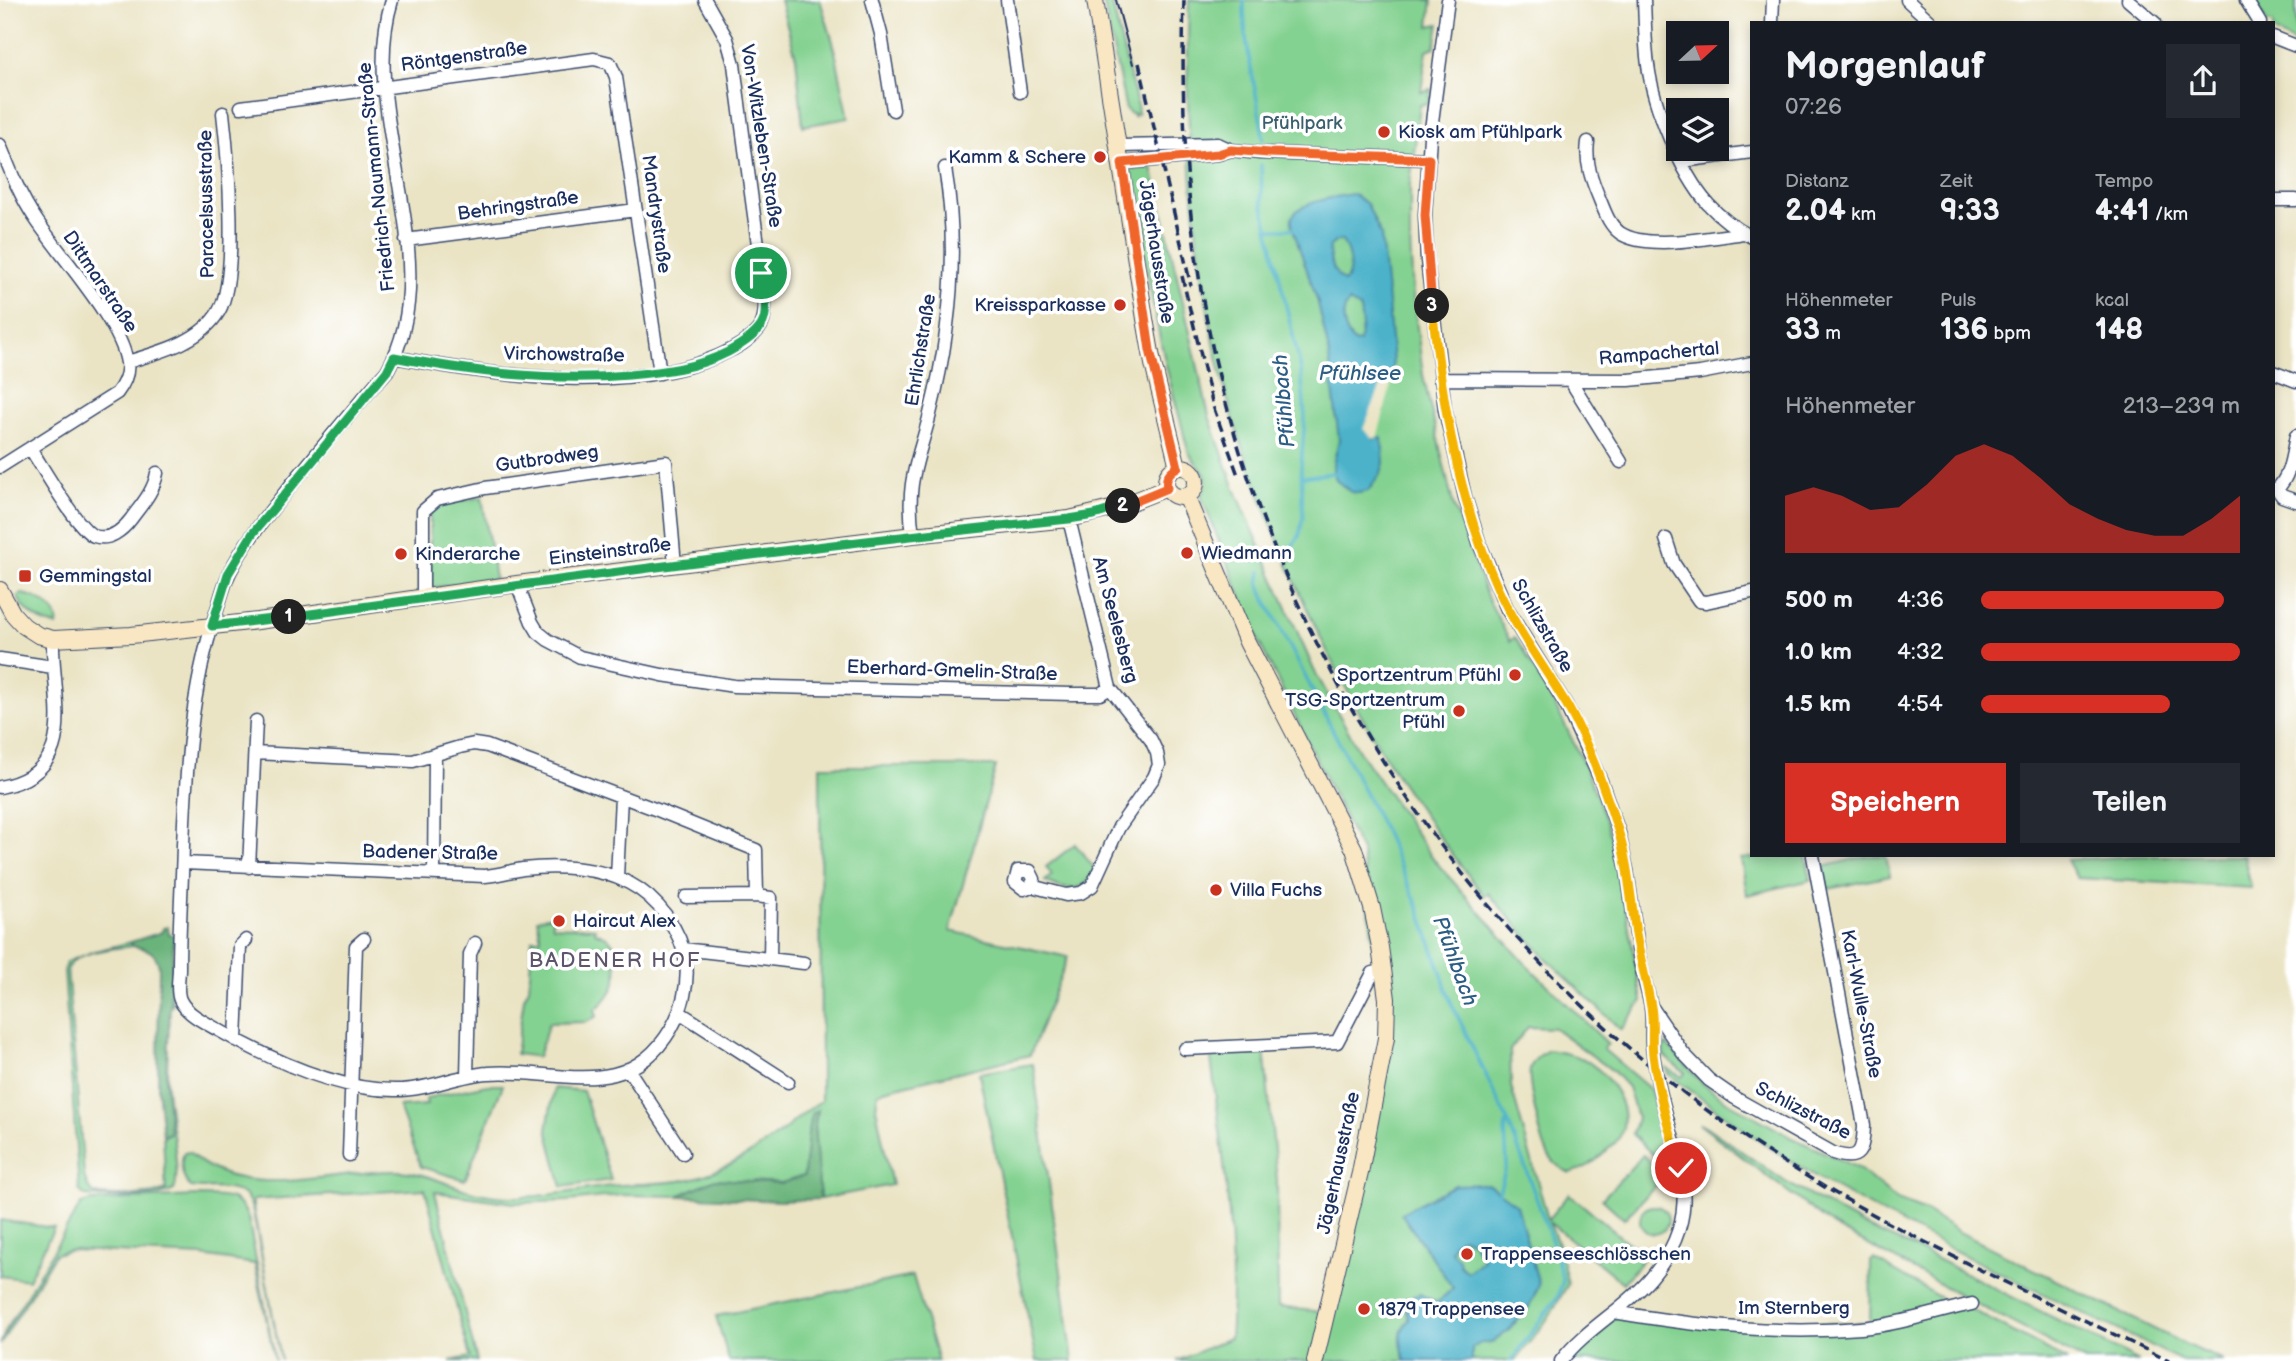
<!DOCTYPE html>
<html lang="de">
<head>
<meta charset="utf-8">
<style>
  :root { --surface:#171b24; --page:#242831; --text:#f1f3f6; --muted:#9ea1a6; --accent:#d93025 }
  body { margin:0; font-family:"Balsamiq Sans",sans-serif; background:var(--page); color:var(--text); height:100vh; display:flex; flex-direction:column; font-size:26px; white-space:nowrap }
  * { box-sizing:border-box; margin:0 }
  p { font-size:23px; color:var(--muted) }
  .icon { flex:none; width:38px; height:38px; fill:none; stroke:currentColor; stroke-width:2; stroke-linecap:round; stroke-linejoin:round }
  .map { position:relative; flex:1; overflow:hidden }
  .panel { position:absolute; left:1750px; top:21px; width:525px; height:836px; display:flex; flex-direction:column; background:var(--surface); border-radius:0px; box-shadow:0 4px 10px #0003 }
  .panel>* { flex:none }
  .needle { width:46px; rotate:68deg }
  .fabs { position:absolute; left:1666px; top:21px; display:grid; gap:14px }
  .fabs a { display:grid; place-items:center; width:63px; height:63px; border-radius:0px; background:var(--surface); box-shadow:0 4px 10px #0003; font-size:35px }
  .pin { position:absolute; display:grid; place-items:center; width:60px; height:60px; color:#fff; margin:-30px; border:4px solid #fff; border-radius:50%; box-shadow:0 2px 7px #0007 }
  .km { position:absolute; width:35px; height:35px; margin:-18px; border-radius:50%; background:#222; color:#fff; font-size:19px; line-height:35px; text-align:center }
  .round { display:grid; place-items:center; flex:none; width:74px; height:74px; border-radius:0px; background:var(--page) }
  .head { display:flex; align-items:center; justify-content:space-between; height:119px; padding:0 35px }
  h1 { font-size:38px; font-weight:700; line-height:52px }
  .metrics { display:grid; grid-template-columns:repeat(3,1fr); gap:10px; height:119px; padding:7px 35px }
  .metrics div { display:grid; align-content:center }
  .metrics b { font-size:30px; font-weight:700 }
  .metrics small { font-size:19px; font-weight:400 }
  .metrics p { font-size:19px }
  .chart { height:196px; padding:14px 35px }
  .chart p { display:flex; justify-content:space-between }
  .chart svg { width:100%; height:126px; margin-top:7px; fill:var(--accent); opacity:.7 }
  .cta { display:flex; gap:14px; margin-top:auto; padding:14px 35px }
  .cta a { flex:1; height:80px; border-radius:0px; background:var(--accent); color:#fff; font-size:28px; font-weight:700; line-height:80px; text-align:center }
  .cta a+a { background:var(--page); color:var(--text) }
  ul { padding:0 35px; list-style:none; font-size:23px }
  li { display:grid; grid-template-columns:112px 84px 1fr; align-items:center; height:52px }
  li i { height:18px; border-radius:9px; background:var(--accent) }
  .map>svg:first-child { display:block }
  .green { fill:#84d291; stroke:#508078; stroke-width:2 }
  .forest { fill:#6bb47b; stroke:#43726c; stroke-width:2 }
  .water { fill:#4bb2ca; stroke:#337094; stroke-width:2; fill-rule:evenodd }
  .pier { fill:#eae4c5 }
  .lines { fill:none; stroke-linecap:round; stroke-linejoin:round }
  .stream { stroke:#4bb2ca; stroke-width:3.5 }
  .street-casing { stroke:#3a4a6d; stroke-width:15 }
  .secondary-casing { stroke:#3a4a6d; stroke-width:18 }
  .street { stroke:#fff; stroke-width:12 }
  .secondary { stroke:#f9e7c3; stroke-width:16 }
  .tram { stroke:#1b2f5e; stroke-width:2 }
  .rail { stroke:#1b2f5e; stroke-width:3.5; stroke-dasharray:10 5; stroke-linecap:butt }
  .split-1-casing { stroke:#fff; stroke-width:14 }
  .split-2-casing { stroke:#fff; stroke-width:14 }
  .split-3-casing { stroke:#fff; stroke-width:14 }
  .split-4-casing { stroke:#fff; stroke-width:14 }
  .split-1 { stroke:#22a559; stroke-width:9 }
  .split-2 { stroke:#22a559; stroke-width:9 }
  .split-3 { stroke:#f0652b; stroke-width:9 }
  .split-4 { stroke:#f5b400; stroke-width:9 }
  .poi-dot { fill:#c8321e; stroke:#fff; stroke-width:2.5 }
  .labels { text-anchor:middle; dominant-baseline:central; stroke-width:7; stroke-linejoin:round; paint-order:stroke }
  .street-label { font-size:19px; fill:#1b2f5e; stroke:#fff }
  .park-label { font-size:19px; fill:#3a606d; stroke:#fff }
  .poi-label { font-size:19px; fill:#1b2f5e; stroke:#fff; text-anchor:start }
  .water-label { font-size:21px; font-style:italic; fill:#2c5d84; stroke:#fff }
  .neighbourhood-label { font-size:21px; letter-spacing:2px; fill:#5e556c; stroke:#fff }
</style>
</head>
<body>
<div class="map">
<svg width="2296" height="1361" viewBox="0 0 2296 1361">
  <rect width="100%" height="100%" fill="#fff"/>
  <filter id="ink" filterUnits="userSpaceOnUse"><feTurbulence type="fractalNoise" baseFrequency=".0143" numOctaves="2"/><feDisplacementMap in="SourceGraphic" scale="14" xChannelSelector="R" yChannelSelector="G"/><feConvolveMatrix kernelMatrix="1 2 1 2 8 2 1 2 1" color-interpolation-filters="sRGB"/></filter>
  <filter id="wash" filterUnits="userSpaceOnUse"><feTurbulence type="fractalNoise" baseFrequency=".00686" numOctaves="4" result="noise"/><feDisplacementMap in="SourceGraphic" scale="28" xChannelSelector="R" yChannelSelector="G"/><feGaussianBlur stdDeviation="1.57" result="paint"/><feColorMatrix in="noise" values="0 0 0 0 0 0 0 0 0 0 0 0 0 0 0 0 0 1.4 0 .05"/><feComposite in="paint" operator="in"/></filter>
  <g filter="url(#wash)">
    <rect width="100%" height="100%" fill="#eae4c5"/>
    <path class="green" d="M780,0H820L833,42L849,118L803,126L796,57Z
      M1103,0H1111L1137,105L1138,114H1132L1135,117L1126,110Z
      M1189,0H1432L1429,26L1439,24L1435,47L1427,50L1421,92L1431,89L1429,103L1420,105L1410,184V240L1413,295L1423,375L1453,504L1488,599L1510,641L1515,637C1558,707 1594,775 1616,854L1642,1001L1621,1030L1545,957L1488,893L1484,896C1453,855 1421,814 1394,771C1339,684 1296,591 1260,495C1250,468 1240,442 1232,415C1193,281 1184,139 1189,0Z
      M2251,0H2296V44L2273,31V23H2267L2258,6Z
      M1152,167L1209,416L1235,489L1314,670L1361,754L1435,861L1523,961L1608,1044L1603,1049L1650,1089L1666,1148L1678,1180L1632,1134L1637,1118L1628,1087L1613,1071L1554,1028L1528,1027L1510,1050L1511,1086L1548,1219L1569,1194L1645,1257L1623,1283L1549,1222L1559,1246L1568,1284L1549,1317L1515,1361H1472V1348L1481,1343H1491L1529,1307L1455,1185L1401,1213L1453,1288L1437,1303L1405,1305L1409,1320C1396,1331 1401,1347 1406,1361H1177L1230,1338C1238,1243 1221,1145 1210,1050L1264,1048L1277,1180L1278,1307L1331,1313L1387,1060L1362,853L1260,644L1201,496C1214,472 1199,471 1190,454C1185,445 1184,433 1181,423C1157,340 1144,255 1130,170Z
      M482,497L495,579L430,588V506Z
      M21,594C36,595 61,610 57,626C40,624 26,612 17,597Z
      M820,766H996L950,931L1068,957L1030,1055L884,1090L878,1093L876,1108L892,1185L820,1199L814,1126L818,1111L809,1125L804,1176L782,1183L715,1179L678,1196L622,1195L568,1201L514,1203L435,1192L477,1361H450L470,1357L425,1189L253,1200V1207L281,1361L253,1211C251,1206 249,1199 245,1195C231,1185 206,1190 191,1187C182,1180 179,1164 184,1153L189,1152C242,1205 334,1169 398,1171C426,1172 448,1186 474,1192C524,1205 572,1189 622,1185C644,1183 668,1184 690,1179C720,1172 750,1155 775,1137C791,1125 804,1111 821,1101Z
      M1075,844L1095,869C1084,894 1066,892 1045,881L1052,875L1046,867Z
      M1764,856H1806L1811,880L1747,895L1741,859Z
      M1866,856H1886L1890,876L1828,889L1823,867Z
      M2137,856H2244L2251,888L2077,878L2067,860Z
      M552,916L553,926L595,928V932L607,937L614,945L609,949C625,973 615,993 595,1010L597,1016L587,1022L549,1023L538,1057L516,1054L524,998L529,988L532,939H541L537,919Z
      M131,942L132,946C114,949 78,950 67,968L84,1175C86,1182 88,1192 96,1194C107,1198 155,1195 166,1190L163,1136L170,1133L166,1102L169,987L173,1004L169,1009C168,1035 167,1061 167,1086C168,1110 182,1173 174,1190C152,1201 109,1197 85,1196L79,1190L64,970L66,962L95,951Z
      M1667,1045L1703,1084L1725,1100L1793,1138L1858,1168L1897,1200L1926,1211L1961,1233L2180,1342L2224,1361H2182C2066,1304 1947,1250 1834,1187C1775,1154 1721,1113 1667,1073L1666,1068L1682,1077L1685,1073L1664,1056L1663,1046Z
      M1548,1050C1562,1052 1579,1055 1590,1063C1611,1077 1631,1108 1621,1134C1619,1140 1612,1146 1607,1150C1595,1162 1586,1169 1570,1173C1561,1169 1555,1165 1549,1156C1542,1146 1527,1082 1530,1070C1532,1060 1540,1055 1548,1050Z
      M1032,1064H1033L1073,1361H1037L979,1073Z
      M487,1085H503L465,1180L421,1167L399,1107L427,1105L426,1098Z
      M554,1088L583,1091L611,1180L562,1187L547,1129Z
      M1699,1124L1705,1126L1787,1183L1872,1230L1925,1253L2139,1361H2085L1973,1302L1833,1226Z
      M1643,1155L1665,1176L1624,1219L1602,1199Z
      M195,1196C222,1197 241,1192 249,1222L275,1361L255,1264L202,1256L72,1250L55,1254L0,1345L6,1330L81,1204L93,1201Z
      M1640 1220a14 14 0 1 1 28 0a14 14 0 1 1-28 0Z
      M0,1220L54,1228L28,1280L0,1276Z
      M1462,1237L1473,1242L1483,1260L1468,1272L1460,1266L1451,1251L1454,1242Z
      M1874,1259L1951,1304L1970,1309L2068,1361H1561L1624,1308L1709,1324L1870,1323L1871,1261Z
      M913,1276L938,1361H729L716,1316Z"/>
    <path class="forest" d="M168,927L169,934L174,935L166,1080L170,1133L163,1136L158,1089L159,966C155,950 147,949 132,946L131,942L162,932L163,928Z
      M818,1110L814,1126L820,1199L780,1201L678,1196L715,1179L782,1183L804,1176L809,1125L813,1113Z"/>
    <path class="water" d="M1353,194L1367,204L1381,235L1388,302L1393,363L1374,438H1382L1384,463L1381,473L1368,491L1360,493L1351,492L1337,481L1333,473V464L1339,440L1328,348L1318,303L1293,229C1293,226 1291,222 1292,218C1296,202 1339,196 1353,194ZM1337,241H1342C1349,252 1354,272 1344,282C1334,274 1327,258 1330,246ZM1349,302L1360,309L1362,326L1360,339L1359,342L1355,343C1344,334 1339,313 1349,302Z
      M1488,1184L1517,1205L1539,1285L1529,1307L1508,1331L1491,1343H1481L1472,1348V1361H1406C1401,1347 1397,1331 1409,1320L1406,1299L1420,1294L1437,1303L1453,1288L1401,1213L1455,1185ZM1462,1237L1473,1242L1483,1260L1468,1272L1460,1266L1459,1260L1451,1251L1454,1242Z"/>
    <path class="pier" d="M1386,374H1394L1377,438H1373L1363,429Z"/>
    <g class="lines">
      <path class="stream" d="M1244,0C1243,47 1258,92 1263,139
        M1261,165L1262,201L1301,370L1305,417L1301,466L1303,517L1299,537L1289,550
        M1268,229H1293
        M1302,477L1333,473
        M1261,572L1259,583L1264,596L1383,828L1420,911L1451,1002L1510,1126L1552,1241L1563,1281L1558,1296L1511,1361
        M1499,1192L1507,1164L1505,1130L1507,1119"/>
    </g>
  </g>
  <g filter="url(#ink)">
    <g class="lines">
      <g class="street-casing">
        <path id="street" d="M872,0L881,34L893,110
          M1007,0L1020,92
          M1448,0L1430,137L1425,215L1427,260L1445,410L1465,497L1480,545L1507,609L1566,705L1601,781L1619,833L1627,870L1640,962L1651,1006L1683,1053L1709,1080L1735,1098L1833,1153C1861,1163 1863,1150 1864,1125L1813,856
          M1644,0C1645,22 1645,44 1648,65C1653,106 1681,173 1708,204C1720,217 1736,229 1752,237
          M1907,0L1932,23
          M2128,0L2155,23
          M2246,0L2260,23
          M1772,23L1773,0
          M2273,37L2296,46
          M241,107L594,59L610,63L616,77L660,373
          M1588,142C1585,163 1592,181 1600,200C1605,212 1609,225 1620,233C1647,251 1713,237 1744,233
          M0,145C10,170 20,196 35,218C59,255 121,321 127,363C129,374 123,385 117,393L0,467
          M1119,146L1218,144L1231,150L1260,153L1429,159
          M1682,161L1752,152
          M1122,163L1218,154L1231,150
          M2273,200H2296
          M406,240L636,210
          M394,357C492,376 642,398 733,349C743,344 760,332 763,321C769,298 760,261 757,237C749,179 741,121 734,64L727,39L705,0
          M127,362C160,352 201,342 219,311C239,276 228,156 223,113
          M2273,372L2296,381
          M1440,379L1629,380L1700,373L1752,363
          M1570,380L1621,462
          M30,448C42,466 77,529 94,536C109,541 122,531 131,519C142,504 154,491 157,473
          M2273,489H2277C2291,475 2292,454 2296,436
          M2277,489L2282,496L2296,501
          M913,535C905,482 918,462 930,414C950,335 959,249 945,168
          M1666,539L1674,564L1699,601L1706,602L1752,592
          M517,584L532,622L538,632L548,640L580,657L662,675L734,686L1072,694H1100L1110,688
          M423,599V511L437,499L485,488L666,462L675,565
          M0,659L53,667
          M255,753L413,761L460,747L474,744L487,746L660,811L756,850L757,896L771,898L770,959
          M0,787C83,771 51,697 53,639
          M183,863L485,876C498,875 510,871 523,869C556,865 599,867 629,883C658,898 681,930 686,962C689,985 682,1010 671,1029C626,1105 555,1067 488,1073C457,1075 428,1090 397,1090C339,1091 272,1060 222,1032C208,1024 187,1015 180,1000C176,991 179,978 179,969C179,928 182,887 183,845C186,768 191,690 215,616C220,602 223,586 230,572C246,540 270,512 292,484C323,446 354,408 387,371C450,260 356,117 392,0
          M249,867L256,721
          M434,874L435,756
          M617,877L621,797
          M1031,886L1034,879L1030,871H1018L1015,882L1024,889L1031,886L1066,895L1081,893L1092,886L1119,827L1154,777L1159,765L1157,753L1151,740L1110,688L1069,519
          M686,897L757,896
          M683,949L804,963
          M679,1012L788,1082
          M236,1040L240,946L246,940
          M1185,1049L1337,1042L1373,973L1383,971
          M628,1069L683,1153
          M467,1076L470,954L475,943
          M349,1155L356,946L364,939
          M1614,1312C1696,1326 1778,1335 1861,1328C1897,1325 1936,1312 1972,1304
          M1561,1361C1586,1328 1625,1309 1651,1278C1710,1208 1674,1159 1658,1082C1656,1070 1653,1058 1652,1045C1651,1033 1653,1021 1651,1008"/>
      </g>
      <g class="secondary-casing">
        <path id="secondary" d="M1095,0L1145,319L1153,364L1178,467
          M1166 482a15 15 0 1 1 30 0a15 15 0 1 1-30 0Z
          M1186,496L1247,642L1354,849L1372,908L1380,947L1387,999L1386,1038L1360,1173L1315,1361
          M0,590L13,614L24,626L38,635L53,639L131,635L258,621L517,584L913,535L1069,519L1119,507L1167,488"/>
      </g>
      <use href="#street" class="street"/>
      <use href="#secondary" class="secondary"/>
      <path class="tram" d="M1116,0L1133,64"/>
      <path class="rail" d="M1184,0C1181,97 1185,193 1201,289C1258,623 1451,931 1729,1126C1865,1221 2020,1288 2169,1361
        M1139,63L1191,286
        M1182,276L1213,406L1238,475"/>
    </g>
  </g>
  <g class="lines" filter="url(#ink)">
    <g class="split-1-casing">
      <path id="split-1" d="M289,617L212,626L228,574L253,533L387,371L394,357C472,372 550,382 629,375C663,372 697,368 728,352C739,346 754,337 761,326C770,313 763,288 761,273"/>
    </g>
    <g class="split-2-casing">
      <path id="split-2" d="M289,617C549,581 808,545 1069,519L1094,515L1123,506"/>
    </g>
    <g class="split-3-casing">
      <path id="split-3" d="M1123,506L1167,488C1165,478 1169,471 1178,467L1150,350L1122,163L1218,154L1231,150L1269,153L1429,159L1425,215L1432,306"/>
    </g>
    <g class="split-4-casing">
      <path id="split-4" d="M1432,306C1442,402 1458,499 1498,589C1517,631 1545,668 1568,707C1589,745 1604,788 1618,830C1628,863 1631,900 1636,934C1640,959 1647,983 1651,1007C1654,1023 1651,1039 1653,1055C1658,1093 1669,1131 1681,1168"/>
    </g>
    <use href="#split-1" class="split-1"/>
    <use href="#split-2" class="split-2"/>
    <use href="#split-3" class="split-3"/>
    <use href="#split-4" class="split-4"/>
  </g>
  <g class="poi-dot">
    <circle cx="1384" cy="132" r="7"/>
    <circle cx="1100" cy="157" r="7"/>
    <circle cx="1120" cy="305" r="7"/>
    <circle cx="1187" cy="553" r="7"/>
    <circle cx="401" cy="554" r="7"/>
    <rect x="18" y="569" width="14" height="14" rx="3.5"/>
    <circle cx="1515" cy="675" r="7"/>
    <circle cx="1459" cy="711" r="7"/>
    <circle cx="1216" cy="890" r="7"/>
    <circle cx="559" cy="921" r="7"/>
    <circle cx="1467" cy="1254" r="7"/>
    <circle cx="1364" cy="1309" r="7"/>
  </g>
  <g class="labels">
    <g class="street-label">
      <text transform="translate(464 57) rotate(-8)">Röntgenstraße</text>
      <text transform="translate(761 136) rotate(81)">Von-Witzleben-Straße</text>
      <text transform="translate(377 177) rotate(-96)">Friedrich-Naumann-Straße</text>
      <text transform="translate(207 204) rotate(-91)">Paracelsusstraße</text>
      <text transform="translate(518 206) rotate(-8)">Behringstraße</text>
      <text transform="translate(656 214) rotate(82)">Mandrystraße</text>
      <text transform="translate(1156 252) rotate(81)">Jägerhausstraße</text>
      <text transform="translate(100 282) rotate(56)">Dittmarstraße</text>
      <text transform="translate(921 350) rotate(-81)">Ehrlichstraße</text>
      <text transform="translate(1659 354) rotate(-5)">Rampachertal</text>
      <text transform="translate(564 355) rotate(1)">Virchowstraße</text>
      <text transform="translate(547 459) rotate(-8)">Gutbrodweg</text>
      <text transform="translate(610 552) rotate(-7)">Einsteinstraße</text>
      <text transform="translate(1115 620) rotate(75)">Am Seelesberg</text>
      <text transform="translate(1542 626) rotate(60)">Schlizstraße</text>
      <text transform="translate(952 671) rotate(2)">Eberhard-Gmelin-Straße</text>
      <text transform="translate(430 853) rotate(1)">Badener Straße</text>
      <text transform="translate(1861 1004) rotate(79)">Karl-Wulle-Straße</text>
      <text transform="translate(1803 1111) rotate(27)">Schlizstraße</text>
      <text transform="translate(1339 1163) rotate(-78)">Jägerhausstraße</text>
      <text x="1794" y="1308">Im Sternberg</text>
    </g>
    <g class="park-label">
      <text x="1302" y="123">Pfühlpark</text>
    </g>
    <g class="poi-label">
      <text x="1398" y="132">Kiosk am Pfühlpark</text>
      <text x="1086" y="157" text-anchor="end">Kamm &amp; Schere</text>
      <text x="1106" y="305" text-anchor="end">Kreissparkasse</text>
      <text x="1201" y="553">Wiedmann</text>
      <text x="415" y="554">Kinderarche</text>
      <text x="39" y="576">Gemmingstal</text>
      <text x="1501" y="675" text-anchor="end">Sportzentrum Pfühl</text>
      <text x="1445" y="700" text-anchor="end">TSG-Sportzentrum<tspan x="1445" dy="22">Pfühl</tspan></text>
      <text x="1230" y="890">Villa Fuchs</text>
      <text x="573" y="921">Haircut Alex</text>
      <text x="1481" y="1254">Trappenseeschlösschen</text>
      <text x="1378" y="1309">1879 Trappensee</text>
    </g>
    <g class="water-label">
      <text x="1360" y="373">Pfühlsee</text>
      <text transform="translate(1284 401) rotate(-95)">Pfühlbach</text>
      <text transform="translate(1455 961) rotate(70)">Pfühlbach</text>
    </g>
    <g class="neighbourhood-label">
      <text x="615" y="960">BADENER HOF</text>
    </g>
  </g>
</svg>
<div class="fabs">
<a><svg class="needle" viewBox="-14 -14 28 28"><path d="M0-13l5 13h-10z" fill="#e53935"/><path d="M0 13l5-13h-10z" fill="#9ea1a6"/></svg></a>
<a><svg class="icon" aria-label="layers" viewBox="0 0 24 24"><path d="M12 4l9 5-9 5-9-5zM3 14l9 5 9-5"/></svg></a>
</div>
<div class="pin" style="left:761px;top:273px;background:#1e9e55"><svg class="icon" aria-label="arrive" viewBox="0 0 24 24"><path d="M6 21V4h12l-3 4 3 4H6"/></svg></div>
<div class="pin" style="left:1681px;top:1168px;background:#d93025"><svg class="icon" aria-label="check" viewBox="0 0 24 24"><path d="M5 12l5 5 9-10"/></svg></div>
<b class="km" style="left:289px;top:617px">1</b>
<b class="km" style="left:1123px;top:506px">2</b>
<b class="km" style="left:1432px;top:306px">3</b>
<section class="panel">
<div class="head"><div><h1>Morgenlauf</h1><p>07:26</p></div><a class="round"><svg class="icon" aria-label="share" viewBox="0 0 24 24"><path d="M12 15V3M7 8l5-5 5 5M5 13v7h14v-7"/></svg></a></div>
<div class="metrics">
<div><p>Distanz</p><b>2.04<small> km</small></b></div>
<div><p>Zeit</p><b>9:33</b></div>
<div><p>Tempo</p><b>4:41<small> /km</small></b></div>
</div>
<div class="metrics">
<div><p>Höhenmeter</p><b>33<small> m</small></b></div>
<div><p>Puls</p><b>136<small> bpm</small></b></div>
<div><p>kcal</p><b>148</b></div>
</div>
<div class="chart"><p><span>Höhenmeter</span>213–239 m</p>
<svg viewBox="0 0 160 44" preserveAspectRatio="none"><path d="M0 44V24L10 21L20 24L30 29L40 28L50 20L60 10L70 6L80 10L90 18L100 27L110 32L120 36L130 38L140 38L150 32L160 24V44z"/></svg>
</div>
<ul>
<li><b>500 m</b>4:36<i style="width:94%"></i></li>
<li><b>1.0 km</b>4:32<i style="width:100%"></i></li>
<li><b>1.5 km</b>4:54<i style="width:73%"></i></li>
</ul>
<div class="cta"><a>Speichern</a><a>Teilen</a></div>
</section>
</div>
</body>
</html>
